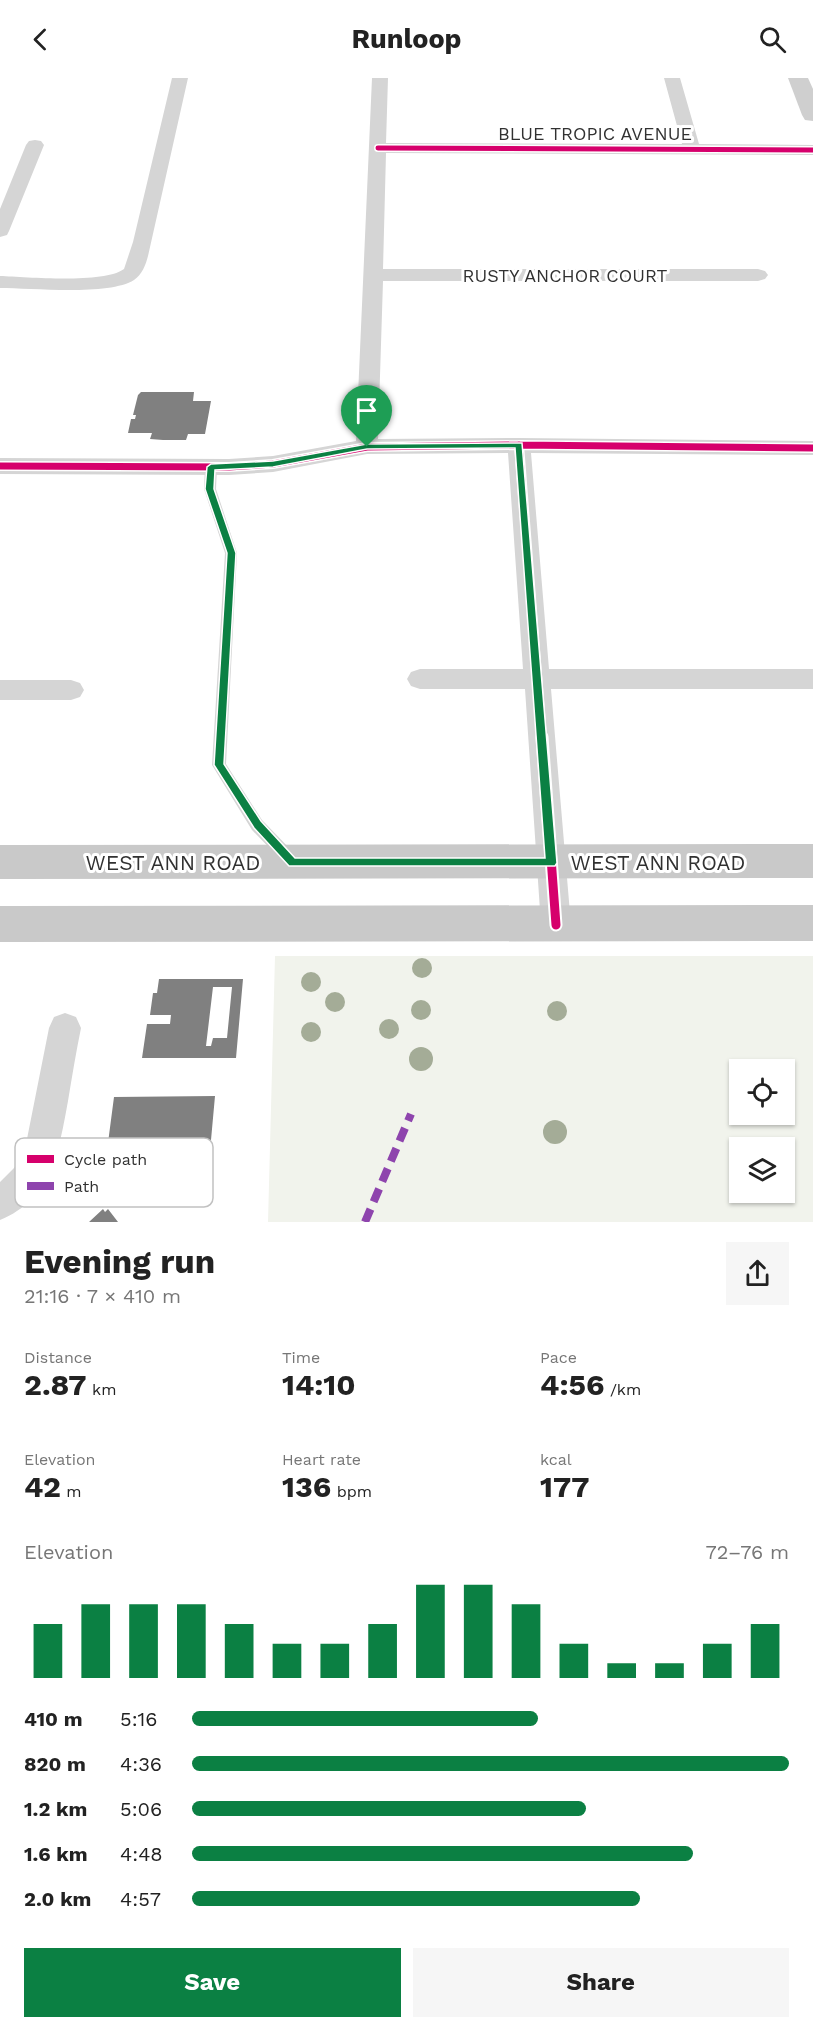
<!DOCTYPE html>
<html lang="en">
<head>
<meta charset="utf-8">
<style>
  :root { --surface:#fff; --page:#f6f6f6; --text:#222; --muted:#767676; --accent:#0b8043 }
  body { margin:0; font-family:"Work Sans",sans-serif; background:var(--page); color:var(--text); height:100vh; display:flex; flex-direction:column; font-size:22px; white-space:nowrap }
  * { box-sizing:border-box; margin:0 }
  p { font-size:20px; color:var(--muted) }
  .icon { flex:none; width:33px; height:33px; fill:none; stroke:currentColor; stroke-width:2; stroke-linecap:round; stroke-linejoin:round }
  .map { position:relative; height:1144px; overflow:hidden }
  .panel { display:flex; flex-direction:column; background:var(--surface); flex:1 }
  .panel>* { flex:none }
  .tools { position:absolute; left:729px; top:981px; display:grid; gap:12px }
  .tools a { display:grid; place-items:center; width:66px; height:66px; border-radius:0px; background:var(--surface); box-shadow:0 2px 4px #0004; font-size:30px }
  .pin { position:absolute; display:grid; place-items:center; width:51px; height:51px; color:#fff; margin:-62px -26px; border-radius:50% 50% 50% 0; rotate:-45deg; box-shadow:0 0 6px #0007 }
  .pin .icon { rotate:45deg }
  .round { display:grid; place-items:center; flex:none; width:63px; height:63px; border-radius:0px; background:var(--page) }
  .overview { display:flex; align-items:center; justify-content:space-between; height:102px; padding:0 24px }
  h1 { font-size:33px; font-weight:700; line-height:45px }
  .stats { display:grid; grid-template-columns:repeat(3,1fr); gap:9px; height:102px; padding:6px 24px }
  .stats div { display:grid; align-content:center }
  .stats b { font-size:30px; font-weight:700 }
  .stats small { font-size:16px; font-weight:400 }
  .stats p { font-size:16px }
  .chart { height:168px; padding:12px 24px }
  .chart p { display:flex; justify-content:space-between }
  .chart svg { width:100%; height:108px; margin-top:6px; stroke:var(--accent); stroke-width:6 }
  .cta { display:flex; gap:12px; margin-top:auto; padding:12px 24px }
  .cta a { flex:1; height:69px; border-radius:0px; background:var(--accent); color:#fff; font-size:24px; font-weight:700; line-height:69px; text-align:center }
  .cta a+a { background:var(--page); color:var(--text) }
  ul { padding:0 24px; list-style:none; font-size:20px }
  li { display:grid; grid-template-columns:96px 72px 1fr; align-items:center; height:45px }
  li i { height:15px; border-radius:8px; background:var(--accent) }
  header { display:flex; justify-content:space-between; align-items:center; height:78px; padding:0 24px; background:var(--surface); font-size:27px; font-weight:700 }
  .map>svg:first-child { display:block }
  .green { fill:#f1f3ec; fill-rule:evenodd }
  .building { fill:#808080; fill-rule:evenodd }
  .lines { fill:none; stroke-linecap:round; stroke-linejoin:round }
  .lane { fill:#d5d5d5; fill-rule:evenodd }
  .street { fill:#d5d5d5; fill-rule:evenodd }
  .secondary { fill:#cfcfcf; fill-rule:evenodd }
  .primary { fill:#c9c9c9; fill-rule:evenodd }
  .quiet { stroke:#8e44ad; stroke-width:8; stroke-dasharray:14 8; stroke-linecap:butt }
  .cycleway-far2-casing { stroke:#fff; stroke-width:8 }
  .cycleway-far1-casing { stroke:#fff; stroke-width:10 }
  .cycleway-casing { stroke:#fff; stroke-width:13 }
  .cycleway-far2 { stroke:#d6006c; stroke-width:5 }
  .cycleway-far1 { stroke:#d6006c; stroke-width:7 }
  .cycleway { stroke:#d6006c; stroke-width:9 }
  .tree { fill:#a4ac97 }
  .route { fill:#0b8043; stroke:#fff; stroke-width:1.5; fill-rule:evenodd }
  .labels { text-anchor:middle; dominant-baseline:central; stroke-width:6; stroke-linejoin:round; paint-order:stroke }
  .far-street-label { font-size:18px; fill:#313131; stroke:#fff }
  .street-label { font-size:21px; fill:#313131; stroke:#fff }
  .key { fill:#fff; stroke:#c1c1c1; stroke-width:1.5 }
  .key-label { font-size:16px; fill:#313131 }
</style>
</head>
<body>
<header><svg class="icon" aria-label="back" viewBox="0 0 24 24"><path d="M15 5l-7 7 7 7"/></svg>Runloop<svg class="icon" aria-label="search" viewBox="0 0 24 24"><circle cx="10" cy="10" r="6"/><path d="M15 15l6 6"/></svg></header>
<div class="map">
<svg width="813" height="1144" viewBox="0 0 813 1144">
  <rect width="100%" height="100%" fill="#fff"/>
  <path class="green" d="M275,878H813V1144H268ZM740,992H784V1036H740ZM740,1070H784V1114H740Z"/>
  <path class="building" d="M141,314H194L193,323H211L205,356H188L186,362H163L150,361L152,355H128L131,341H135L136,337H133L138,317Z
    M159,901H243L236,980H142L147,946H170L171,937H150L153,915H157ZM213,909H232L227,960H213L211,968H206Z
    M215,1018L207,1106L116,1107L119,1080H106L114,1019Z
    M103,1131L105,1134L108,1131L118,1144H89Z"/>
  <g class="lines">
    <path class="lane" d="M211,385L217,389L216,411L237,475L226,686L262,742L293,774L296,779L293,784L288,786L283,784L252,752L212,687L225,475L204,411L205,389Z"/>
    <path class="street" d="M172,0H188L148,178C146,186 142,197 134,202C109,218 32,210 0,210V198C27,199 104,206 124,191L133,164Z
      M372,0H388L386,65L682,66L664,0H680L699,66L813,67V77L386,75L383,191H758L765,193L768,197L765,201L758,203H383L378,361L519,360L813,363V377L531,375L549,591H813V611H551L571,847L567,857L556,861L545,857L541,847L525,611H420L411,608L407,601L411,594L420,591H523L508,375L367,376L273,394L229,397L0,396V380L229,381L273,378L356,363Z
      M35,62L41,63L44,67L9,153L7,157L0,159V131L26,67L29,63Z
      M0,602H71L80,605L84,612L80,619L71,622H0Z
      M65,935L76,939L81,950C76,974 72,999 68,1023C59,1072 52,1121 0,1142V1104L14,1090L25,1071L49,950L54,939Z"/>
    <path class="secondary" d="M788,0H808L813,11V43L805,42L802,37Z"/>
    <path class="primary" d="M813,766V800L0,801V767Z
      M813,827V863L0,864V828Z"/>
    <path class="quiet" d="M365,1144L411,1036"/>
    <g class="cycleway-far2-casing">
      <path id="cycleway-far2" d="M378,70L813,72"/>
    </g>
    <g class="cycleway-far1-casing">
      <path id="cycleway-far1" d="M519,367L542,660
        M0,388L229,389L273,386L367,369L519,367L813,370"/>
    </g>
    <g class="cycleway-casing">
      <path id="cycleway" d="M542,659L556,847"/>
    </g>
    <use href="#cycleway-far2" class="cycleway-far2"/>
    <use href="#cycleway-far1" class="cycleway-far1"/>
    <use href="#cycleway" class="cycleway"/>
  </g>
  <g class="tree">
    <circle cx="422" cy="890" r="10"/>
    <circle cx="311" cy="904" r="10"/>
    <circle cx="335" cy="924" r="10"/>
    <circle cx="421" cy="932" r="10"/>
    <circle cx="557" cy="933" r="10"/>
    <circle cx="389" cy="951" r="10"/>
    <circle cx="311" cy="954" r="10"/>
    <circle cx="421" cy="981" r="12"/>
    <circle cx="555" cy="1054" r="12"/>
  </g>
  <path class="route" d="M522,365L557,785L555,788H289L254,750L214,687L227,475L205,411L207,389L211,386L273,383L367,366ZM515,370L545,780H295L261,743L224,686L236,475L214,411L215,392L273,389L367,371Z"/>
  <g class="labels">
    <g class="far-street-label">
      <text x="595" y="55">BLUE TROPIC AVENUE</text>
      <text x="565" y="197">RUSTY ANCHOR COURT</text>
    </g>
    <g class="street-label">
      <text x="173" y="784">WEST ANN ROAD</text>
      <text x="658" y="784">WEST ANN ROAD</text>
    </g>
  </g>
  <rect x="15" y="1060" width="198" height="69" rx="9" class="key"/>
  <rect x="27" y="1077" width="27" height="8" fill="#d6006c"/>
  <rect x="27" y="1104" width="27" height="8" fill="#8e44ad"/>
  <g class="key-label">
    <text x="64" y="1087">Cycle path</text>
    <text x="64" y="1114">Path</text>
  </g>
</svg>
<div class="tools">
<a><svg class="icon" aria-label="locate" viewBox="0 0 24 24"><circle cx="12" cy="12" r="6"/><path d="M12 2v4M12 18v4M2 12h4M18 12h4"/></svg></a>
<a><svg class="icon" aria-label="layers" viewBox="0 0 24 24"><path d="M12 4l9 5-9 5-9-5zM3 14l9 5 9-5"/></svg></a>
</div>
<div class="pin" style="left:367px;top:369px;background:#1e9e55"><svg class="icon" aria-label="arrive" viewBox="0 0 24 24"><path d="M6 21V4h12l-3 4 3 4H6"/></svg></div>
</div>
<section class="panel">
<div class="overview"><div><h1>Evening run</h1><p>21:16 · 7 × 410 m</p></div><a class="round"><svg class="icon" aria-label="share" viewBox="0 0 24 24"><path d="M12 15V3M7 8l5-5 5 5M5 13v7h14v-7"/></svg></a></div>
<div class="stats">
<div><p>Distance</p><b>2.87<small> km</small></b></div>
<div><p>Time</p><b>14:10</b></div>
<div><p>Pace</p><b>4:56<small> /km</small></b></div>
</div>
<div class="stats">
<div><p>Elevation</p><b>42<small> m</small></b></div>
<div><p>Heart rate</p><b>136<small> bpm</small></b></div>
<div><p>kcal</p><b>177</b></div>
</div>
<div class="chart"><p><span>Elevation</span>72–76 m</p>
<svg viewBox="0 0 160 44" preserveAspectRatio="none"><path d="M5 44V22M15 44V14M25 44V14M35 44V14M45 44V22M55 44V30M65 44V30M75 44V22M85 44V6M95 44V6M105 44V14M115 44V30M125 44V38M135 44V38M145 44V30M155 44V22"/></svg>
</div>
<ul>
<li><b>410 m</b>5:16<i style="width:58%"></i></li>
<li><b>820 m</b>4:36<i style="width:100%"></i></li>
<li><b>1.2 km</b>5:06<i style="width:66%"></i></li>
<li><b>1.6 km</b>4:48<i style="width:84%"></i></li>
<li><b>2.0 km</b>4:57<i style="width:75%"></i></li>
</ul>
<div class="cta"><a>Save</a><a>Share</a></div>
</section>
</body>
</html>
